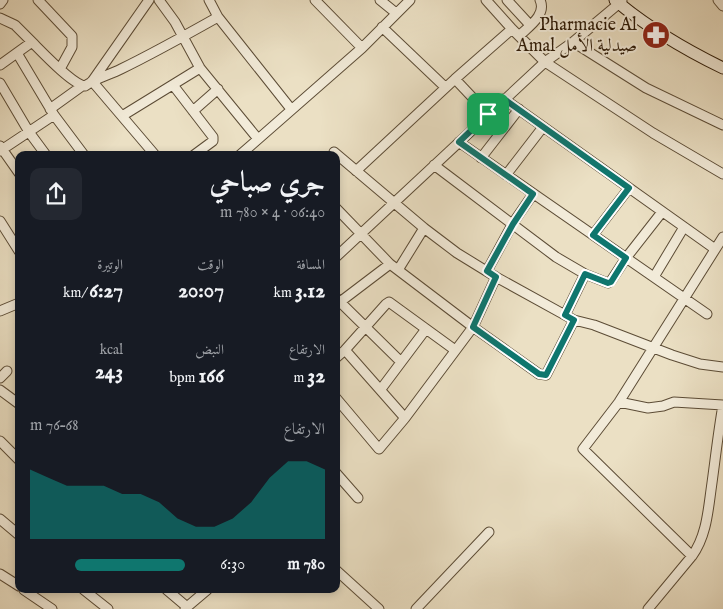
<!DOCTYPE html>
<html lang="ar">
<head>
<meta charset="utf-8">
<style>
  :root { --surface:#171b24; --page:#242831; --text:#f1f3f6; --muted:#9ea1a6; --accent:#0f766e }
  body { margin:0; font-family:"IM FELL English",Amiri,serif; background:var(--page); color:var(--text); direction:rtl; height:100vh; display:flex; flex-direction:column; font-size:19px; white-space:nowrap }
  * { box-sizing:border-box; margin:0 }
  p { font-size:16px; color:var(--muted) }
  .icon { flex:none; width:28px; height:28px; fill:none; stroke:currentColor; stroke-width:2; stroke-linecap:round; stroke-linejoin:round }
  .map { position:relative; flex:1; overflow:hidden; direction:ltr }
  .details { position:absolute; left:15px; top:151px; width:325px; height:442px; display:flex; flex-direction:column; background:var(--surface); border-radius:10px; box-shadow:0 2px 8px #0003; direction:rtl }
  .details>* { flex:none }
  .pin { position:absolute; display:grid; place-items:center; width:42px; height:42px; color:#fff; margin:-21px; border-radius:10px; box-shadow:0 2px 8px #0006 }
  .round { display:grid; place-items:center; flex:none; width:52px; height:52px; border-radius:10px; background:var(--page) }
  .head { display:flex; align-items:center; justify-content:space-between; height:85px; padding:0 15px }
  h1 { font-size:28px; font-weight:700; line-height:38px }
  .metrics { display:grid; grid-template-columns:repeat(3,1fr); gap:8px; height:85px; padding:5px 15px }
  .metrics div { display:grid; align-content:center }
  .metrics b { font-size:21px; font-weight:700 }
  .metrics small { font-size:14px; font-weight:400 }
  .metrics p { font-size:14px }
  .chart { height:140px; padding:10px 15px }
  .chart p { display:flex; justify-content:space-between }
  .chart svg { width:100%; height:90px; margin-top:5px; fill:var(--accent); opacity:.7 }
  ul { padding:0 15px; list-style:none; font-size:16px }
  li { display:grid; grid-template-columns:80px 60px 1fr; align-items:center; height:38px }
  li i { height:12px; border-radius:6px; background:var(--accent) }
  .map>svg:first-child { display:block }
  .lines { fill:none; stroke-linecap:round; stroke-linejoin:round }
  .street-casing { stroke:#5c4c36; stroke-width:11 }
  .secondary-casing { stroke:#2d1a07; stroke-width:13 }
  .street { stroke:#f2ebd9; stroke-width:9 }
  .secondary { stroke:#f2ebd9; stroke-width:11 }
  .route-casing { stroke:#fff; stroke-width:10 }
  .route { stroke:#0f766e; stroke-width:6 }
  .labels { text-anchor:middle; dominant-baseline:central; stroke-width:4; stroke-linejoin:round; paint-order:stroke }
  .poi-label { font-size:18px; fill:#2d1a07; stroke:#f2ebd9; text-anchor:end }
</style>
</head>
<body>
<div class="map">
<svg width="723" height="609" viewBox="0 0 723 609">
  <rect width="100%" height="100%" fill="#ebe0c4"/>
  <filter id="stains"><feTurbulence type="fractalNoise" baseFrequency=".004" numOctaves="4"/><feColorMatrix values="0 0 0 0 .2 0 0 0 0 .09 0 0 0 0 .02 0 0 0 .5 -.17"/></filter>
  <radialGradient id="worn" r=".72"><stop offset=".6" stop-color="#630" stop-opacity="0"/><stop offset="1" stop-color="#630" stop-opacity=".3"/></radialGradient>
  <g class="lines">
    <g class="street-casing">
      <path id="street" d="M38,0L72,36V47L60,69
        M159,0L175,22L200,68L258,139
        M209,0L218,17L291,109
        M315,0L362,48
        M380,0L396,13
        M486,0L512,29L545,62L653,133L723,174
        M507,0L530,25
        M718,0L723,6
        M0,4L3,0
        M0,18L15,25L32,42L0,65
        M382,27L445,87
        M519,36C528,27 547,15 540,0
        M32,42C43,53 72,84 85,86C96,78 109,75 121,69C154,53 186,35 218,17
        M573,42L646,88L723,125
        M17,53L54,115L84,155
        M455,79L488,114
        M93,80L149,0
        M92,81L155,155
        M0,83L29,132L46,155
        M173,85L213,137V141L194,155
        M504,99L715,249
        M50,109L82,86
        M193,111L218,89
        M122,116L200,68
        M459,142L707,314
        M0,146L19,173
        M0,151L54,115
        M334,152L424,228L457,253L496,277L574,320L594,325L672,355L700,364L723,367
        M240,155L362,48L410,0
        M481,158L519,109
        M434,165L556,257L585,274L608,283L611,281L626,258L662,212
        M356,171L455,79L512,29
        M506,175L543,127
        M336,208L390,264L473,327L539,374L546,375L574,320
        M0,221L19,251
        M593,235L629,188
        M336,257L545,62L573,42L622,1
        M398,270L424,228
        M487,271L513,223L533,194
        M654,277L684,227
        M336,298L401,362
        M336,305L390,264
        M0,311L19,303
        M565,315L585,274
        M336,358L345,350
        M0,378L7,371
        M381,389L426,329
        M0,390L19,404
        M336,398L379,449L405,418L473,327L496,277
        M619,402L648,408L663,406L674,402L723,405C718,433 715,462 711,490C708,512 706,537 692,556L648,609
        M405,418L345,350L386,304L389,302L455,350
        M0,441L19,460
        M336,473L358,498
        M0,519L19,535
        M692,556L583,449L619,402L723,237
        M336,570L379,609
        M0,574L19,586
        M24,590L52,609
        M84,590L108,609
        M167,590L187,607L185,609
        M187,607L207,590
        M416,609L489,532"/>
    </g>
    <g class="secondary-casing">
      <path id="secondary" d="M615,0C647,27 686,50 723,68"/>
    </g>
    <use href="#street" class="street"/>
    <use href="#secondary" class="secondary"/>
  </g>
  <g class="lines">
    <g class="route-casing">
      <path id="route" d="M504,99L629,188L593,235L626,258L611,282L608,283L585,274L565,315L574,320L546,375L539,374L473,327L496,277L487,271L513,224L533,194L459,142Z"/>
    </g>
    <use href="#route" class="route"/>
  </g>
  <defs>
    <g id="pharmacy-disc" transform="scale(1.4375)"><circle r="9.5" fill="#8f2418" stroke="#f2ebd9"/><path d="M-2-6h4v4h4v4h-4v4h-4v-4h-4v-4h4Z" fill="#fff"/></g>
  </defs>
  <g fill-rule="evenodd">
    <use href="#pharmacy-disc" x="656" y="35"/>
  </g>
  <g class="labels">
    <g class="poi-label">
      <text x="637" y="25">Pharmacie Al<tspan x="637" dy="21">Amal صيدلية الأمل</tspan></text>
    </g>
  </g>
  <rect width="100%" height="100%" filter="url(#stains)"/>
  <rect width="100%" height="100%" fill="url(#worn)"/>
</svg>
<div class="pin" style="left:488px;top:114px;background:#1e9e55"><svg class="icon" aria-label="arrive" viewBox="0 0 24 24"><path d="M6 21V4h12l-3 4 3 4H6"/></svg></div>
<section class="details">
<div class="head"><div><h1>جري صباحي</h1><p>06:40 · 4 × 780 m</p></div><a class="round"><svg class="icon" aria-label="share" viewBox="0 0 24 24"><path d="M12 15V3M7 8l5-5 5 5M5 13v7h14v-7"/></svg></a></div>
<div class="metrics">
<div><p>المسافة</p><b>3.12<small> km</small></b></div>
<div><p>الوقت</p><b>20:07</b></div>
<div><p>الوتيرة</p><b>6:27<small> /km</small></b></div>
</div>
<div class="metrics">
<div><p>الارتفاع</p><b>32<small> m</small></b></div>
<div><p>النبض</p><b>166<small> bpm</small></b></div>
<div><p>kcal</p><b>243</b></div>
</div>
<div class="chart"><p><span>الارتفاع</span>68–76 m</p>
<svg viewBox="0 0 160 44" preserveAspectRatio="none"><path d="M0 44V10L10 14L20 18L30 18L40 18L50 22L60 22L70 26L80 34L90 38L100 38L110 34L120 26L130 14L140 6L150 6L160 10V44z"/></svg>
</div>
<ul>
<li><b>780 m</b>6:30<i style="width:71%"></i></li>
</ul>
</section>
</div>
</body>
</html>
